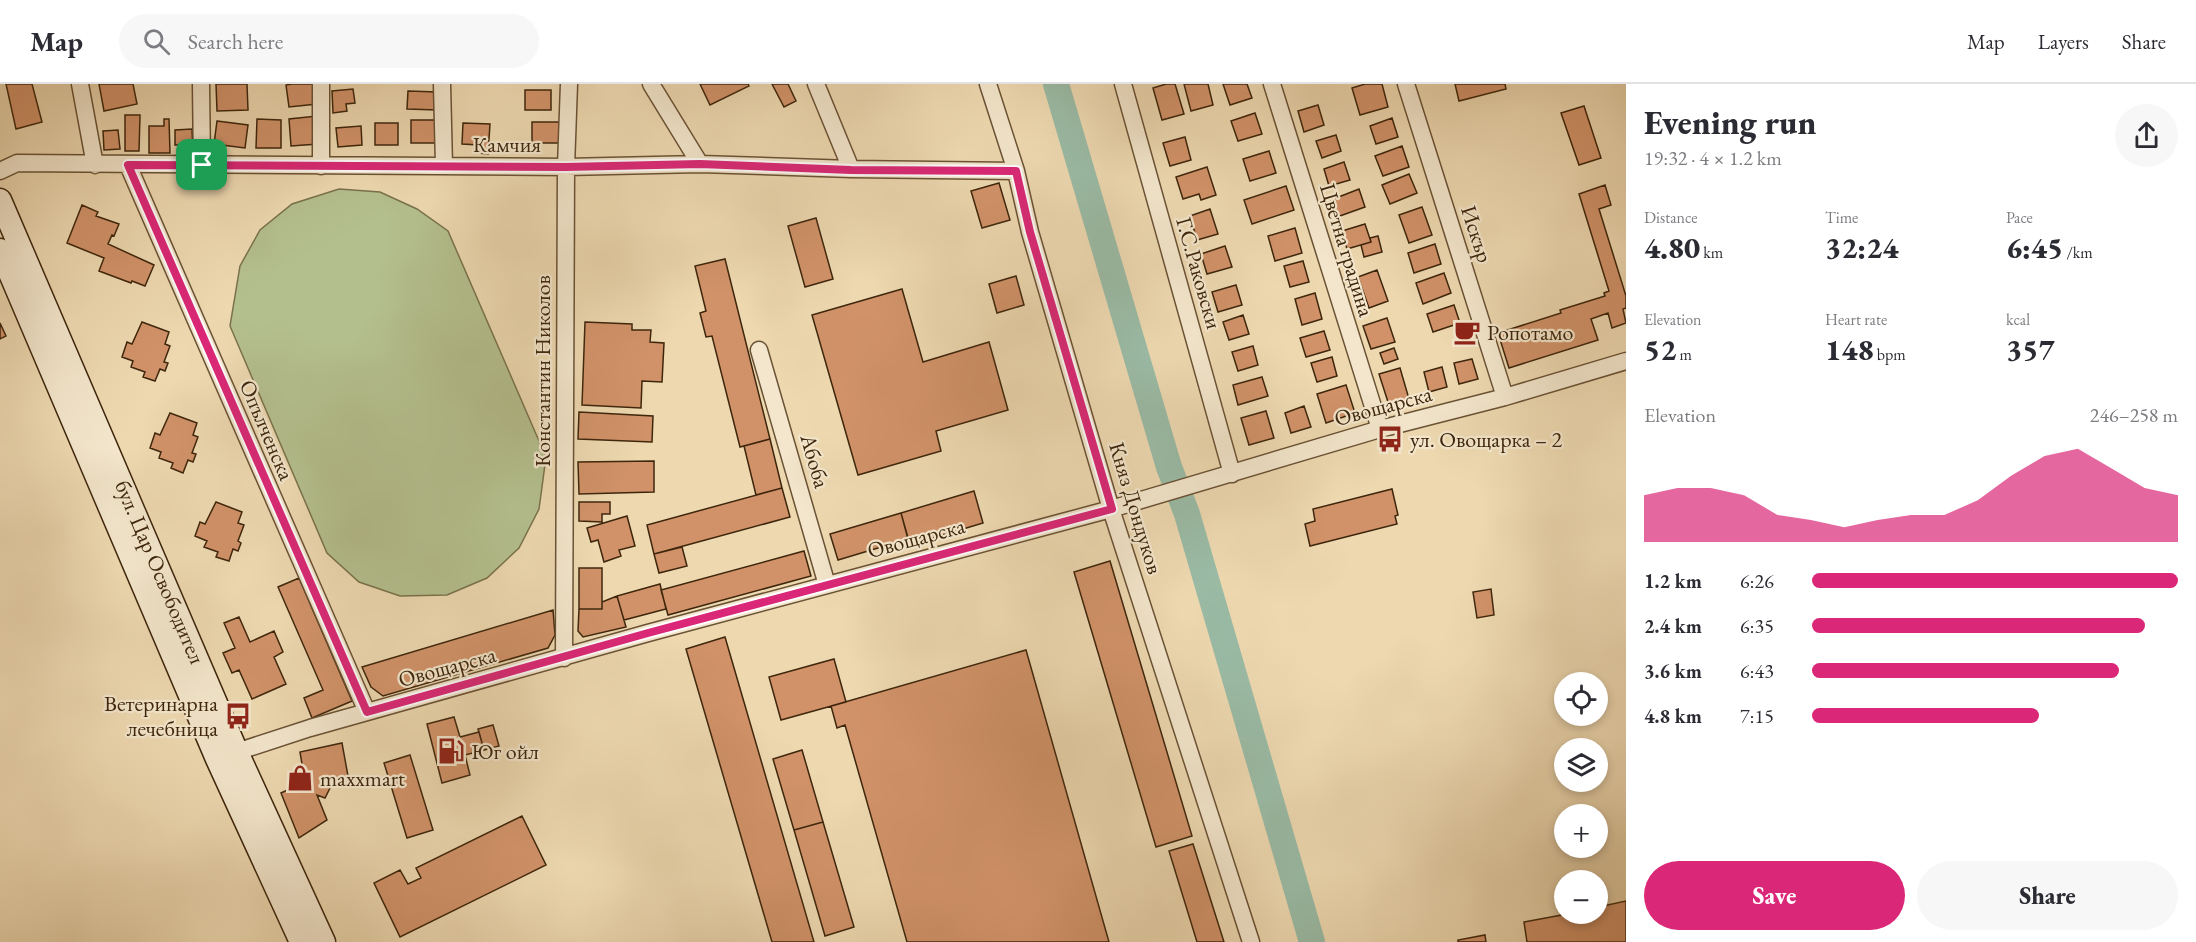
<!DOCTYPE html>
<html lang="en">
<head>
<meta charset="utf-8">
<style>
  :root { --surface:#fff; --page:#f7f7f7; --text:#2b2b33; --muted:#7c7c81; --line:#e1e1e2; --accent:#db2777 }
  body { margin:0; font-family:"EB Garamond",serif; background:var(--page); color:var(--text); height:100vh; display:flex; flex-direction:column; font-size:22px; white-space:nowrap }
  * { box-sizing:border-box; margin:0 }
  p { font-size:20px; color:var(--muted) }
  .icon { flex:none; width:33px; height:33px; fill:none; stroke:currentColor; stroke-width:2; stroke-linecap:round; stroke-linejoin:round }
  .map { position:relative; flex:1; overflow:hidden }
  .details { display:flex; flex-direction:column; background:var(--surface); width:570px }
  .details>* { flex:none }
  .tools { position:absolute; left:1554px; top:588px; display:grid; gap:12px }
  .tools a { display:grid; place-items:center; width:54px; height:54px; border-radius:50%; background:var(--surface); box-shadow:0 3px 9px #0003; font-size:30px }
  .pin { position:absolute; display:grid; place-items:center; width:51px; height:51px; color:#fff; margin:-26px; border-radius:12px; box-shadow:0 3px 9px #0006 }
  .round { display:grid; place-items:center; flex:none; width:63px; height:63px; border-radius:32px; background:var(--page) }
  .summary { display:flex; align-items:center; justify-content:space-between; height:102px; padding:0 18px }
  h1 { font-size:33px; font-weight:800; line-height:45px }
  .stats { display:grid; grid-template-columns:repeat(3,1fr); gap:9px; height:102px; padding:6px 18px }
  .stats div { display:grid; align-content:center }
  .stats b { font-size:30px; font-weight:800 }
  .stats small { font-size:16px; font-weight:400 }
  .stats p { font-size:16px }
  .chart { height:168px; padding:12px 18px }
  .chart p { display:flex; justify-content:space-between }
  .chart svg { width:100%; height:108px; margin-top:6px; fill:var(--accent); opacity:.7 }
  .action { display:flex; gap:12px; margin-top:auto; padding:12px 18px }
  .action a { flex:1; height:69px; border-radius:36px; background:var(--accent); color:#fff; font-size:24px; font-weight:800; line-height:69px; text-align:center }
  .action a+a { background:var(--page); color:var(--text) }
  ul { padding:0 18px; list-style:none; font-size:20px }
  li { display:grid; grid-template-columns:96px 72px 1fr; align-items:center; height:45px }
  li i { height:15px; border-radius:8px; background:var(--accent) }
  header { display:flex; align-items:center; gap:36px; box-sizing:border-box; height:84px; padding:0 30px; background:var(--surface); border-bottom:2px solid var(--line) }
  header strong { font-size:28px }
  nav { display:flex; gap:33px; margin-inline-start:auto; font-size:21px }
  .search { width:420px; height:54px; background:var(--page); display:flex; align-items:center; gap:15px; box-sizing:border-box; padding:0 21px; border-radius:33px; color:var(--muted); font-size:22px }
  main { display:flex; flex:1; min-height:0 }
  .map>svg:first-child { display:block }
  .garden { fill:#b4bf8e; stroke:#79724d; stroke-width:1.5 }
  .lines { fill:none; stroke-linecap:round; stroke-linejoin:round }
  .river { stroke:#9abba6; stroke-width:26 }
  .building { fill:#d19269; stroke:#3e260c; stroke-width:1.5 }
  .minor-casing { stroke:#6a5235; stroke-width:19 }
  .secondary-casing { stroke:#3e260c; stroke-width:25 }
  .minor { stroke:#f3e6cc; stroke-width:16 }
  .secondary { stroke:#f3e6cc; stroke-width:22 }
  .route-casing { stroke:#fff; stroke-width:12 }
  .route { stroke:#db2777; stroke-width:8 }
  .labels { text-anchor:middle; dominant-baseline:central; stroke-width:4.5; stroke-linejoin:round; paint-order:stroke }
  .street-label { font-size:22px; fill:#3e260c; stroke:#f3e6cc }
  .poi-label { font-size:22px; fill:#3e260c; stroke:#f3e6cc; text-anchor:start }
</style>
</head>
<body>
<header>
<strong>Map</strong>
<div class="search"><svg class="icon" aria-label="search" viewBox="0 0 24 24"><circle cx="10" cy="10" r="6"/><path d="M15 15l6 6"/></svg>Search here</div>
<nav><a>Map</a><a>Layers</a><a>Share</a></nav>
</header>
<main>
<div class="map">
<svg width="1626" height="858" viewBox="0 0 1626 858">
  <rect width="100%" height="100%" fill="#edd8b0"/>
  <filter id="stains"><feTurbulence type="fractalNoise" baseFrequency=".00333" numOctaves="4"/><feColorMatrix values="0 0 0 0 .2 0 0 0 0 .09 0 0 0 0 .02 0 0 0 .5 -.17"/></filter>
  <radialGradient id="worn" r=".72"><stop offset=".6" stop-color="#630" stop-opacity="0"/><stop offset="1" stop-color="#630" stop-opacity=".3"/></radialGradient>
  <path class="garden" d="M339,105L380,108L417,125L448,147L546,373L539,425L519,464L487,494L447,511L400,512L359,498L327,469L230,242L240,182L260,146L292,120Z"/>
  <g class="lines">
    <path class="river" d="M1056,0L1169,383L1187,430L1312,858"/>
  </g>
  <path class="building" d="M6,0H32L42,38L16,45Z
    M99,0H133L137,20L104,27Z
    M216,0H247L248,26L217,27Z
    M292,0H315L317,20L289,23L286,1Z
    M700,0H748L749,2L710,21Z
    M772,0H788L796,17L784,23Z
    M1166,0H1175L1184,30L1162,36L1153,4Z
    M1184,0H1208L1213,21L1191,27Z
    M1223,0H1247L1252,14L1230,21Z
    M1365,0H1382L1388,23L1360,31L1352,4Z
    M1455,0H1505L1506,5L1459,17Z
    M353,5L355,19L346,20L347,27L333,29L332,7Z
    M525,6H551V26H525Z
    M408,7L437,8V26L407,25Z
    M1318,21L1324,41L1304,48L1298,27Z
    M1584,22L1601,74L1579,81L1561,29Z
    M1255,29L1262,50L1238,57L1231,37Z
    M125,31H140L139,67H125Z
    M317,32L318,60L291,62L289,35Z
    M1392,34L1398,53L1376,60L1370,42Z
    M164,35H169L170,69H149V42H164Z
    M257,35L281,36V64H256Z
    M411,36H437L438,59H411Z
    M217,37L248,41L245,64L214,60Z
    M532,38H559V59H532Z
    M375,39H398V61H375Z
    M463,39L490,40L488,70L478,69L479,61L462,60Z
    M361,42L362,61L338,63L336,44Z
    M192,45L193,68L180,69V61H175V46Z
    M118,46L120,65L104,66L103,47Z
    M1336,51L1341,67L1322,74L1316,57Z
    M1185,53L1191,76L1170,82L1163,59Z
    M1402,62L1409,83L1383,92L1375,72Z
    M1269,67L1276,89L1250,97L1243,75Z
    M1344,78L1350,96L1329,102L1324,85Z
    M1207,83L1216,111L1201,116L1199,110L1183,115L1176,93Z
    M1409,90L1417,109L1390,120L1382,101Z
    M999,99L1010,136L982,144L971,107Z
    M1605,101L1611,121L1599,125L1626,212V224L1623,225L1626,239L1612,244L1608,229L1591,235L1598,256L1509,284L1498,249L1561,229L1560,226L1605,212L1604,209L1609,207L1579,110Z
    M1286,102L1294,126L1252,140L1244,116Z
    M1359,105L1365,123L1337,133L1331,116Z
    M82,121L98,128L96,132L119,140L114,152L112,151L108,160L154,181L145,202L132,197L131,199L99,187L104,174L67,159Z
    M1422,123L1432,151L1409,159L1399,131Z
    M1210,125L1218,150L1197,156L1190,132Z
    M816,134L833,195L805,203L788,142Z
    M1365,140L1371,158L1347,165L1342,147Z
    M1295,144L1302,169L1275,177L1268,152Z
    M1378,152L1382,168L1364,173L1361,161L1371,158L1370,154Z
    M1435,160L1441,180L1414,189L1408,169Z
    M1225,162L1232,183L1207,190L1201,170Z
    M725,175L770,355L740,363L712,252L706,253L700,229L706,227L695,182Z
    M1303,177L1309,198L1290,203L1284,182Z
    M1377,186L1388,217L1369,224L1358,193Z
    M1444,189L1451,209L1423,220L1416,199Z
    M1016,192L1024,221L997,229L989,200Z
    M1236,201L1242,221L1218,228L1212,208Z
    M902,205L923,278L989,258L1008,326L936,347L941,367L858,391L812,231Z
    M1315,209L1322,235L1302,241L1295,215Z
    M1454,221L1460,239L1433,248L1427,230Z
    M1243,231L1249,250L1229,256L1223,238Z
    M1387,234L1395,258L1371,265L1363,242Z
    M142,238L169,248L165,260L170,262L164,278L168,279L165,287L160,285L155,297L143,293L145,288L131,283L133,277L122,273L127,258L132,260Z
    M585,238L632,240V246H651L650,258L664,259L662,298L642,297L641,324L582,321Z
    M0,239L6,252L0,255Z
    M1470,241L1473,255L1459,259L1454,245Z
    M1324,247L1330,266L1306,273L1300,254Z
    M1253,262L1258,281L1238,287L1232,268Z
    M1394,264L1398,275L1384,280L1380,269Z
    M1332,273L1337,292L1317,298L1311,279Z
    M1472,275L1478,295L1459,300L1454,279Z
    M1442,283L1447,303L1429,308L1424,288Z
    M1400,284L1409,315L1389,321L1379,290Z
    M1262,293L1268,312L1238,321L1233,301Z
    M1346,301L1355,329L1326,339L1317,310Z
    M1304,322L1311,343L1291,349L1285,329Z
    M1266,327L1274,354L1249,361L1241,334Z
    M579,328L653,332L652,358L578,355Z
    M170,329L197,339L193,351L198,353L192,369L196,370L193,378L188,376L183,389L171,384L173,379L159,374L161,368L150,364L155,349L160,351Z
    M770,355L782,404L756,411L744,362Z
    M654,377V408L579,410L578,378Z
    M782,404L790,433L654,470L647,441Z
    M1392,405L1398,431L1395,432L1397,440L1310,462L1305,440L1315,437L1313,425Z
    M974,407L983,439L910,461L901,429Z
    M216,418L242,428L238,439L244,441L238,457L241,459L238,467L233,465L229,477L216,473L218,468L204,463L207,457L195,452L200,438L205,440Z
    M579,418H610V430H602V438L579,437Z
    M901,429L908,455L838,476L830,450Z
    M627,432L635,462L619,466L621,472L604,478L598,456L591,458L587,444Z
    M682,463L687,482L659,489L654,470Z
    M804,467L811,492L668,531L661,506Z
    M1110,477L1192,752L1156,763L1074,488Z
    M579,484H602V525H579Z
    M299,494L352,617L312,634L304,614L323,606L278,503Z
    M660,500L666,525L624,536L617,512Z
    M1491,505L1494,531L1477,534L1473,508Z
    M617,512L626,543L583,553L578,547L579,525H602V518Z
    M553,526L555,551L548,564L383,612L371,603L362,583Z
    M239,533L250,558L274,547L283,568L274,573L286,600L252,615L239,586L232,589L223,569L235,564L224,539Z
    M725,553L814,858H772L686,565Z
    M1026,566L1109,858H907L845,641L837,644L831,622Z
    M834,575L846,618L781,636L769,593Z
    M454,633L460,653L479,648L484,666L465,671L470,691L442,699L427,640Z
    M493,641L499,662L484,666L478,645Z
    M342,659L348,692L324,697L331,702L325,714L317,711L327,736L299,754L281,709L292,704L288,696L291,688L302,680L300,668Z
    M802,666L823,738L794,746L773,675Z
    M410,671L433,746L407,754L384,679Z
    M522,732L546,781L400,853L374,799L400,786L408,800L421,794L416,784Z
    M823,738L854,843L825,852L794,746Z
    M1193,760L1224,858H1197L1169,767Z
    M1626,817V858H1527L1524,838L1567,830H1598V823Z
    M1485,851L1486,858H1458V856Z"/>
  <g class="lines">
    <g class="minor-casing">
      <path id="minor" d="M80,0L95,81
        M201,0L202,81
        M321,0V82
        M442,0L444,82
        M651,0L700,80
        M816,0L851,85
        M988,0L1016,87L1030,148L1111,425L1251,858
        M1123,0L1232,390
        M1272,0L1380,345
        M1406,0L1505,313
        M128,81L367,628
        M0,87L17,79L566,83L700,80L851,85L1016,87
        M759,266L827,501
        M564,574L566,83L569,0
        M227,671L310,644L648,549L1111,425L1380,345L1505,313L1626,277"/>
    </g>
    <g class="secondary-casing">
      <path id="secondary" d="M0,116L237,668L324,858
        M0,166L217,675L301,858"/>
    </g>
    <use href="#minor" class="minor"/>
    <use href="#secondary" class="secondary"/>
  </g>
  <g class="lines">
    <g class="route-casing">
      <path id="route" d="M700,80L851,86L1016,87L1030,148L1112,425L648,549L367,628L128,81L566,83Z"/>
    </g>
    <use href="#route" class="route"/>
  </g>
  <defs>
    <g id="cafe-bare" transform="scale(2.07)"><path d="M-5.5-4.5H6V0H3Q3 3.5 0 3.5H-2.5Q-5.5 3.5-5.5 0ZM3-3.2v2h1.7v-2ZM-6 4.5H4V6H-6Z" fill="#8f2418" stroke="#f3e6cc" stroke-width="2.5" paint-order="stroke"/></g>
    <g id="bus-bare" transform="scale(2.07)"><path d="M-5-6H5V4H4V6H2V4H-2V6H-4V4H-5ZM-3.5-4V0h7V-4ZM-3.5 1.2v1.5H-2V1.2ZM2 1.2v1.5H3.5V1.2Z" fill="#8f2418" stroke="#f3e6cc" stroke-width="2.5" paint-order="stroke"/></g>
    <g id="fuel-bare" transform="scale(2.07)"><path d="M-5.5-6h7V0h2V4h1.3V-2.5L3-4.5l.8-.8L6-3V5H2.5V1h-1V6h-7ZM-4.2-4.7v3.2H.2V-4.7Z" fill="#8f2418" stroke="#f3e6cc" stroke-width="2.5" paint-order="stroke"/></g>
    <g id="shop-bare" transform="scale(2.07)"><path d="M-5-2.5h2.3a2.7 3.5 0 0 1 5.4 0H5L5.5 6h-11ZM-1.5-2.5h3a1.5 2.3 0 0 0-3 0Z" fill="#8f2418" stroke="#f3e6cc" stroke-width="2.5" paint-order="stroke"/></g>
  </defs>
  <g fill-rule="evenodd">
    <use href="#cafe-bare" x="1467" y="248"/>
    <use href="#bus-bare" x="1390" y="355"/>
    <use href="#bus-bare" x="238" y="632"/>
    <use href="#fuel-bare" x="451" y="667"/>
    <use href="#shop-bare" x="300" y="694"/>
  </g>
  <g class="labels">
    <g class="street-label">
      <text x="507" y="60">Камчия</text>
      <text transform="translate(1477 150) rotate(72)">Искър</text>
      <text transform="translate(1347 166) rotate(73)">Цветна градина</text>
      <text transform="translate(1199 189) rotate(74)">Г.С.Раковски</text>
      <text transform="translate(542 287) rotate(-90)">Константин Николов</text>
      <text transform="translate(1383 322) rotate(-15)">Овощарска</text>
      <text transform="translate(267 346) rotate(67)">Опълченска</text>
      <text transform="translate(815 377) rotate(74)">Абоба</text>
      <text transform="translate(1136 424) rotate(73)">Княз Дондуков</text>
      <text transform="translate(916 454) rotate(-15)">Овощарска</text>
      <text transform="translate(160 488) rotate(67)">бул. Цар Освободител</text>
      <text transform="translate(447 583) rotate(-15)">Овощарска</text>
    </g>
    <g class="poi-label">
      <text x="1487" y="248">Ропотамо</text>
      <text x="1410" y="355">ул. Овощарка – 2</text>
      <text x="218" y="619" text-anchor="end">Ветеринарна<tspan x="218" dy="25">лечебница</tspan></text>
      <text x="471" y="667">Юг ойл</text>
      <text x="320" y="694">maxxmart</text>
    </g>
  </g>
  <rect width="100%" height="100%" filter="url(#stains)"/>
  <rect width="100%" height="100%" fill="url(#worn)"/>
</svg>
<div class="tools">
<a><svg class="icon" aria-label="locate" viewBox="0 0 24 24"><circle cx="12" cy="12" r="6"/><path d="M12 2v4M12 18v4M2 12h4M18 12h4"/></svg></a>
<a><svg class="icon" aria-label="layers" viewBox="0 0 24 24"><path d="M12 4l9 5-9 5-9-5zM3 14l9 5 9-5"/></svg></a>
<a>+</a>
<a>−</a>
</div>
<div class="pin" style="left:202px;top:81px;background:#1e9e55"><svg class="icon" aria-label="arrive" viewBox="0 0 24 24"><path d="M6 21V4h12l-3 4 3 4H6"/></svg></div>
</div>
<section class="details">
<div class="summary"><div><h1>Evening run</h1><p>19:32 · 4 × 1.2 km</p></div><a class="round"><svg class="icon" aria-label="share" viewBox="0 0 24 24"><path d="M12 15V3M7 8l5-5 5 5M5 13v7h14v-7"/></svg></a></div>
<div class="stats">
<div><p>Distance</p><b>4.80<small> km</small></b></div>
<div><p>Time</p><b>32:24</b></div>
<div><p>Pace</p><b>6:45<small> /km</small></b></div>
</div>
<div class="stats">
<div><p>Elevation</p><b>52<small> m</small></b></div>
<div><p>Heart rate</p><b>148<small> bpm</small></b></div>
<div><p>kcal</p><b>357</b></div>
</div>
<div class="chart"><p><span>Elevation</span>246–258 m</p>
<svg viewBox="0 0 160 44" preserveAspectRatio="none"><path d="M0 44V25L10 22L20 22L30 25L40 33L50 35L60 38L70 35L80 33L90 33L100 27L110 17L120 9L130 6L140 14L150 22L160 25V44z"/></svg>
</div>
<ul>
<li><b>1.2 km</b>6:26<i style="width:100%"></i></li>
<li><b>2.4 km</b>6:35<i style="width:91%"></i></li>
<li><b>3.6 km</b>6:43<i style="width:84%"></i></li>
<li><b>4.8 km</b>7:15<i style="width:62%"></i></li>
</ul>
<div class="action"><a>Save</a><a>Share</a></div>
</section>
</main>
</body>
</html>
